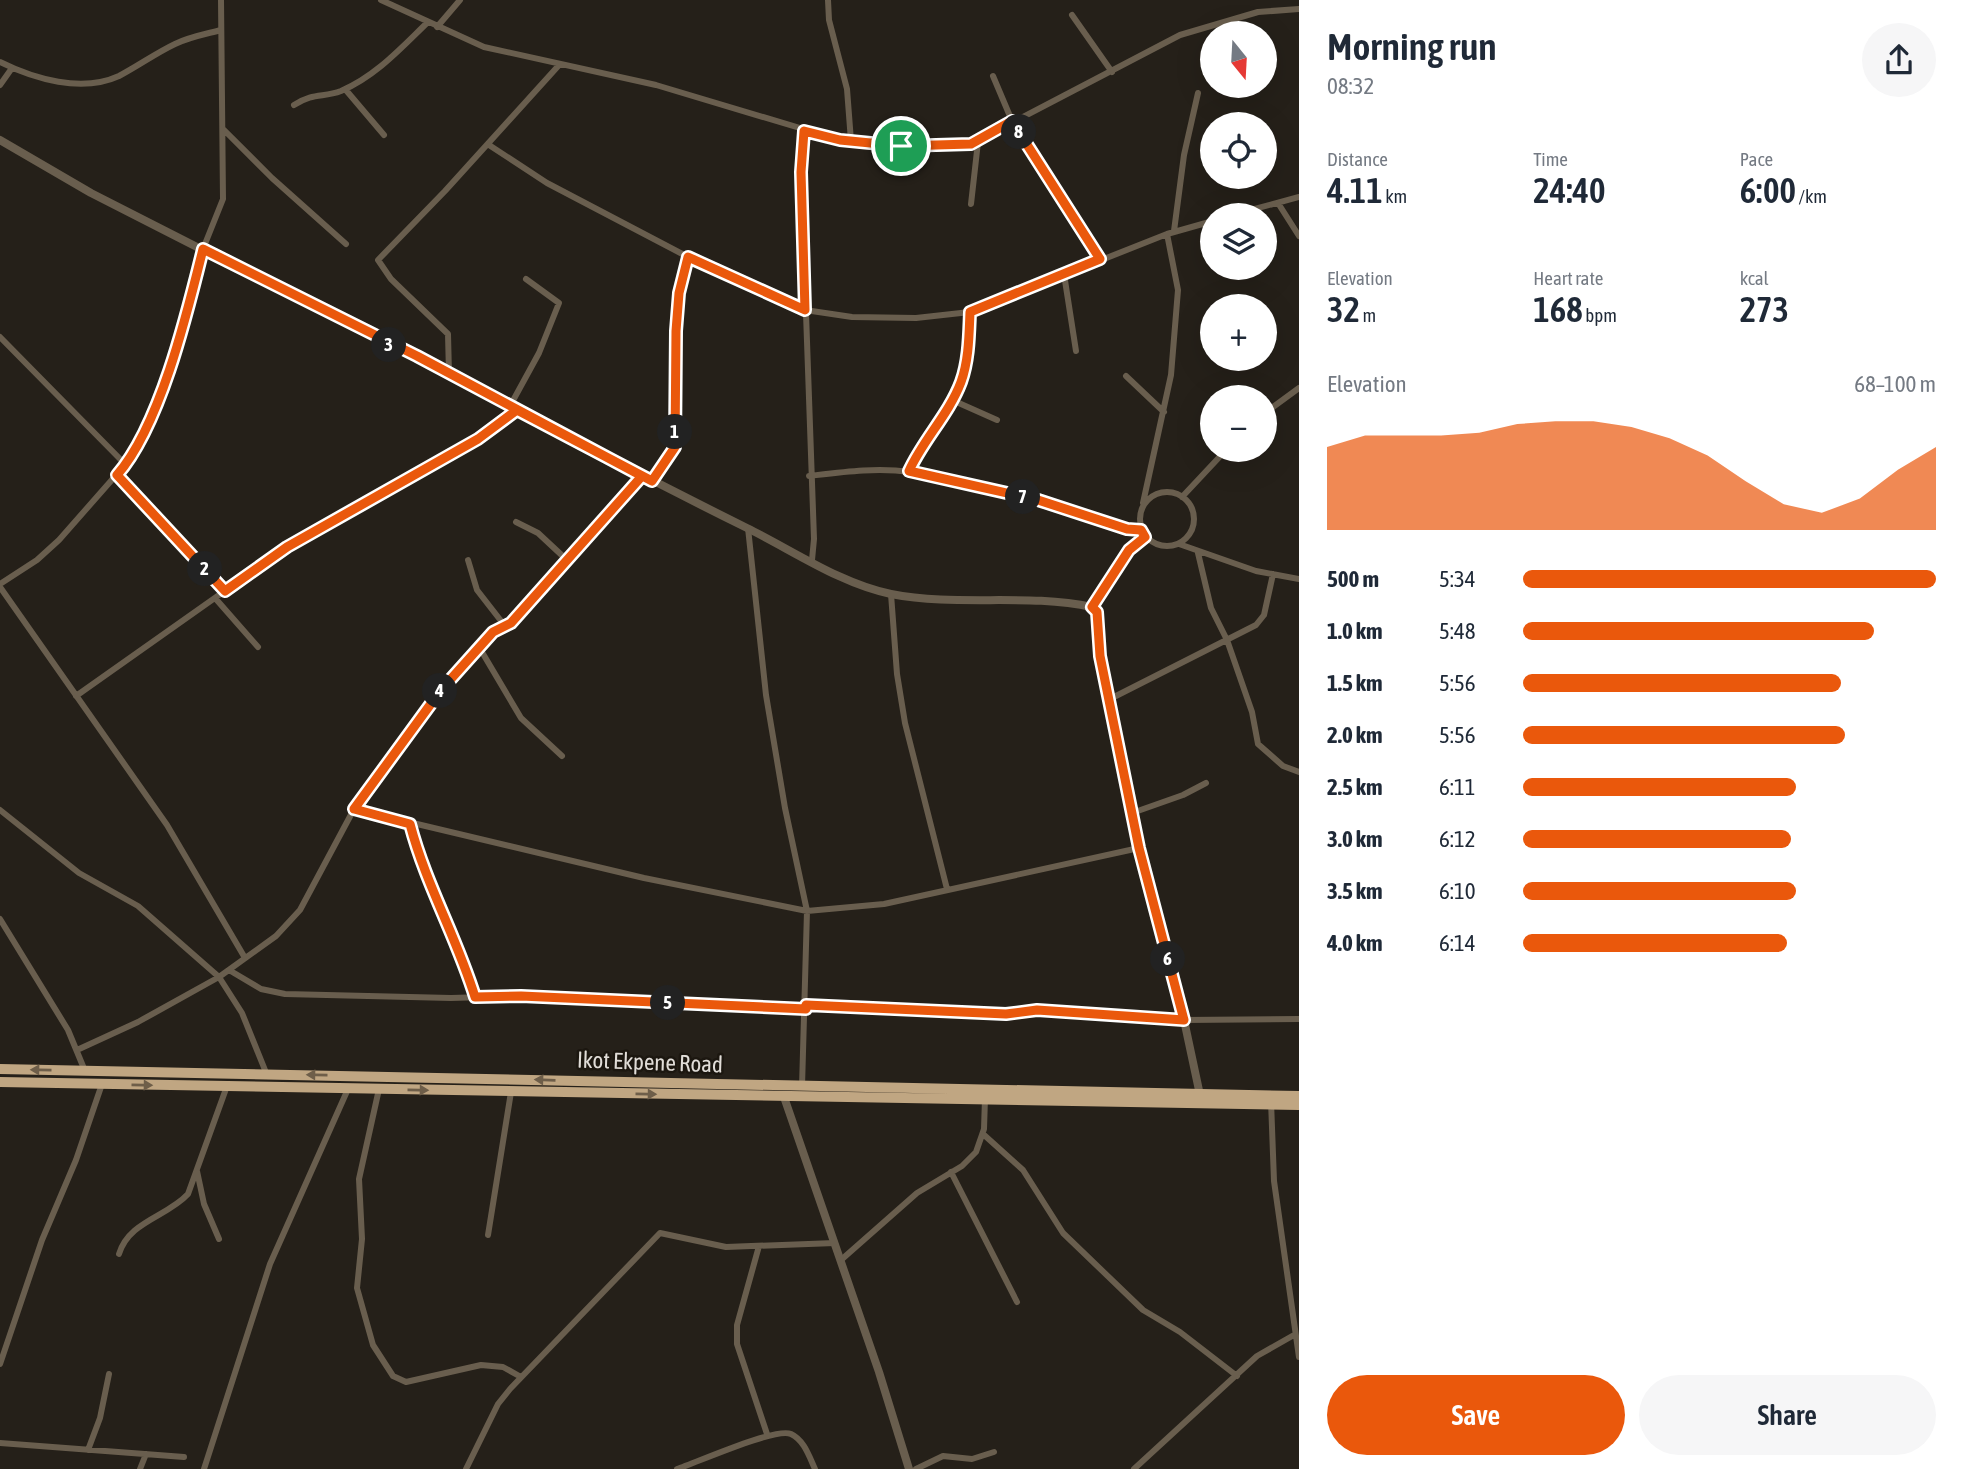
<!DOCTYPE html>
<html lang="en">
<head>
<meta charset="utf-8">
<style>
  :root { --surface:#fff; --page:#f6f6f7; --text:#1f2937; --muted:#747a83; --accent:#ea580c }
  body { margin:0; font-family:"Asap Condensed",sans-serif; background:var(--page); color:var(--text); height:100vh; display:flex; flex-direction:column; font-size:26px; white-space:nowrap }
  * { box-sizing:border-box; margin:0 }
  p { font-size:23px; color:var(--muted) }
  .icon { flex:none; width:38px; height:38px; fill:none; stroke:currentColor; stroke-width:2; stroke-linecap:round; stroke-linejoin:round }
  .map { position:relative; flex:1; overflow:hidden }
  .side { display:flex; flex-direction:column; background:var(--surface); width:665px }
  .side>* { flex:none }
  .needle { width:46px; rotate:162deg }
  .tools { position:absolute; left:1200px; top:21px; display:grid; gap:14px }
  .tools a { display:grid; place-items:center; width:77px; height:77px; border-radius:50%; background:var(--surface); box-shadow:0 7px 28px #0002; font-size:35px }
  .pin { position:absolute; display:grid; place-items:center; width:60px; height:60px; color:#fff; margin:-30px; border:4px solid #fff; border-radius:50%; box-shadow:0 2px 7px #0007 }
  .km { position:absolute; width:35px; height:35px; margin:-18px; border-radius:50%; background:#222; color:#fff; font-size:19px; line-height:35px; text-align:center }
  .round { display:grid; place-items:center; flex:none; width:74px; height:74px; border-radius:37px; background:var(--page) }
  .head { display:flex; align-items:center; justify-content:space-between; height:119px; padding:0 28px }
  h1 { font-size:38px; font-weight:600; line-height:52px }
  .metrics { display:grid; grid-template-columns:repeat(3,1fr); gap:10px; height:119px; padding:7px 28px }
  .metrics div { display:grid; align-content:center }
  .metrics b { font-size:35px; font-weight:600 }
  .metrics small { font-size:19px; font-weight:400 }
  .metrics p { font-size:19px }
  .chart { height:196px; padding:14px 28px }
  .chart p { display:flex; justify-content:space-between }
  .chart svg { width:100%; height:126px; margin-top:7px; fill:var(--accent); opacity:.7 }
  .button { display:flex; gap:14px; margin-top:auto; padding:14px 28px }
  .button a { flex:1; height:80px; border-radius:42px; background:var(--accent); color:#fff; font-size:28px; font-weight:600; line-height:80px; text-align:center }
  .button a+a { background:var(--page); color:var(--text) }
  ul { padding:0 28px; list-style:none; font-size:23px }
  li { display:grid; grid-template-columns:112px 84px 1fr; align-items:center; height:52px }
  li i { height:18px; border-radius:9px; background:var(--accent) }
  main { display:flex; flex:1; min-height:0 }
  .map>svg:first-child { display:block }
  .lines { fill:none; stroke-linecap:round; stroke-linejoin:round }
  .minor { stroke:#695e4e; stroke-width:6 }
  .tertiary { stroke:#695e4e; stroke-width:8 }
  .trunk { stroke:#c0a682; stroke-width:10 }
  .oneway { fill:#6e5e49 }
  .route-casing { stroke:#fff; stroke-width:14 }
  .route { stroke:#ea580c; stroke-width:9 }
  .labels { text-anchor:middle; dominant-baseline:central; stroke-width:5; stroke-linejoin:round; paint-order:stroke }
  .street-label { font-size:23px; fill:#e1ddd8; stroke:#1c1710 }
</style>
</head>
<body>
<main>
<div class="map">
<svg width="1299" height="1469" viewBox="0 0 1299 1469">
  <rect width="100%" height="100%" fill="#252019"/>
  <g class="lines">
    <path class="minor" d="M381,0L484,47L656,85L840,140L901,146L971,144L1180,35L1258,12L1299,9
      M828,0L829,20L847,89L851,141
      M1072,15L1112,72
      M437,27L460,0
      M0,62C34,79 82,93 119,76C138,66 156,53 175,44C189,37 206,34 221,30
      M993,76L1012,121L1100,259
      M0,85L12,68
      M345,89L384,135
      M294,105C314,92 323,98 341,91C376,76 401,48 428,22
      M223,129L272,178L346,244
      M804,131L801,172L814,539L812,560
      M489,145L547,183L688,257L805,310L852,317L916,318L970,312L1167,234L1213,221
      M1278,203L1299,236
      M971,204L978,142
      M1232,215L1299,197
      M1174,231L1184,155L1198,93
      M1064,274L1076,351
      M0,337L126,465
      M449,374L448,334L391,279L378,260L445,191L560,64
      M1126,376L1164,412
      M952,400L997,420
      M510,406L539,353L559,303L526,279
      M1265,413L1299,388
      M909,471C923,440 949,414 961,382C969,360 969,335 970,312
      M117,476L225,591
      M809,476C842,472 877,467 910,472C984,482 1057,506 1127,529L1141,530
      M652,481L675,447L676,331L679,293L688,257
      M1140 519a27 27 0 1 1 54 0a27 27 0 1 1-54 0Z
      M1182,497L1226,450
      M1143,503L1171,375L1178,290L1167,234
      M516,522L538,533L568,561
      M748,528L766,695L785,808L807,911L802,1087
      M1179,544L1256,571L1299,579
      M1198,553L1211,608L1227,640L1252,712L1258,744L1283,766L1299,772
      M468,560L477,590L505,626
      M0,584L37,560L59,540L132,457L142,438L182,332L203,249L223,199L221,0
      M0,587L167,825L245,958
      M891,594L897,674L905,723L947,889
      M215,598L258,647
      M1092,607L1129,550L1145,537
      M479,647L521,718L562,756
      M76,696L287,547L478,439L517,410
      M1110,699L1256,625L1264,615L1273,574
      M354,809L644,878L807,911L884,904L1139,848
      M0,810L79,873L138,906L219,977L242,1013L267,1075
      M1132,813L1183,795L1206,783
      M410,824C425,885 457,938 475,997
      M0,919L68,1030L85,1071
      M229,970L261,989L285,994L451,998L521,996L806,1008
      M806,1005L1006,1014L1037,1010L1184,1020L1299,1019
      M77,1050L138,1022L219,977L276,936L300,910L354,809L415,723L493,632L511,623L642,476
      M379,1089L359,1179L362,1239L357,1288L373,1345L393,1376L406,1382L481,1365L503,1367L521,1377
      M1271,1101L1274,1181L1299,1357
      M983,1134L1023,1170L1063,1233L1143,1310L1180,1332L1237,1376
      M197,1171L204,1204L219,1239
      M951,1172L1017,1302
      M488,1235L511,1092
      M759,1246L737,1325V1344L767,1434
      M119,1254C129,1221 167,1217 188,1194L227,1086
      M841,1260L917,1193L962,1166L976,1152L984,1129L985,1098
      M0,1364L42,1240L76,1160L102,1084
      M0,1443L184,1457
      M88,1450L100,1418L109,1374
      M140,1469L146,1454
      M204,1469L270,1264L348,1089
      M466,1469L498,1404L510,1389L660,1233L726,1247L835,1243
      M677,1469C698,1462 776,1427 791,1434C804,1440 809,1456 815,1469
      M916,1469L943,1456L972,1459L994,1452
      M1134,1469L1257,1356L1294,1335"/>
    <path class="tertiary" d="M0,140L91,193L399,350L417,356C526,415 636,473 747,528C792,550 841,584 891,594C958,607 1026,593 1092,607L1097,612L1100,656L1139,848L1184,1020L1200,1095
      M784,1097L879,1372L909,1469"/>
    <path class="trunk" d="M0,1069L1299,1096
      M0,1082L1299,1105"/>
  </g>
  <defs><path id="oneway-solid" d="M-6-.8H1V-3.2L6.5 0L1 3.2V.8H-6Z" transform="scale(1.75)"/></defs>
  <g class="oneway">
    <use href="#oneway-solid" transform="translate(41 1070) rotate(-179)"/>
    <use href="#oneway-solid" transform="translate(317 1075) rotate(-179)"/>
    <use href="#oneway-solid" transform="translate(545 1080) rotate(-178)"/>
    <use href="#oneway-solid" transform="translate(142 1085) rotate(1)"/>
    <use href="#oneway-solid" transform="translate(418 1090) rotate(1)"/>
    <use href="#oneway-solid" transform="translate(646 1094) rotate(1)"/>
  </g>
  <g class="lines">
    <g class="route-casing">
      <path id="route" d="M901,146L840,140L804,131L801,172L805,310L688,257L679,293L676,331L675,447L652,481L517,410L478,439L287,547L225,591L117,475C160,426 187,314 203,249L417,356L642,476L511,623L493,632L441,690L354,809L410,824C426,885 457,938 475,997L521,996L806,1009V1005L1006,1014L1037,1010L1184,1020L1139,848L1100,656L1097,612L1092,607L1129,550L1145,537L1141,530L1127,529L1038,500L909,471C923,440 949,414 961,382C969,360 969,335 970,312L1100,259L1012,121L971,144L901,146"/>
    </g>
    <use href="#route" class="route"/>
  </g>
  <g class="labels">
    <g class="street-label">
      <text transform="translate(650 1062) rotate(2)">Ikot Ekpene Road</text>
    </g>
  </g>
</svg>
<div class="tools">
<a><svg class="needle" viewBox="-14 -14 28 28"><path d="M0-13l5 13h-10z" fill="#e53935"/><path d="M0 13l5-13h-10z" fill="#747a83"/></svg></a>
<a><svg class="icon" aria-label="locate" viewBox="0 0 24 24"><circle cx="12" cy="12" r="6"/><path d="M12 2v4M12 18v4M2 12h4M18 12h4"/></svg></a>
<a><svg class="icon" aria-label="layers" viewBox="0 0 24 24"><path d="M12 4l9 5-9 5-9-5zM3 14l9 5 9-5"/></svg></a>
<a>+</a>
<a>−</a>
</div>
<div class="pin" style="left:901px;top:146px;background:#1e9e55"><svg class="icon" aria-label="arrive" viewBox="0 0 24 24"><path d="M6 21V4h12l-3 4 3 4H6"/></svg></div>
<b class="km" style="left:675px;top:432px">1</b>
<b class="km" style="left:205px;top:569px">2</b>
<b class="km" style="left:389px;top:345px">3</b>
<b class="km" style="left:440px;top:691px">4</b>
<b class="km" style="left:668px;top:1003px">5</b>
<b class="km" style="left:1168px;top:959px">6</b>
<b class="km" style="left:1023px;top:497px">7</b>
<b class="km" style="left:1019px;top:132px">8</b>
</div>
<section class="side">
<div class="head"><div><h1>Morning run</h1><p>08:32</p></div><a class="round"><svg class="icon" aria-label="share" viewBox="0 0 24 24"><path d="M12 15V3M7 8l5-5 5 5M5 13v7h14v-7"/></svg></a></div>
<div class="metrics">
<div><p>Distance</p><b>4.11<small> km</small></b></div>
<div><p>Time</p><b>24:40</b></div>
<div><p>Pace</p><b>6:00<small> /km</small></b></div>
</div>
<div class="metrics">
<div><p>Elevation</p><b>32<small> m</small></b></div>
<div><p>Heart rate</p><b>168<small> bpm</small></b></div>
<div><p>kcal</p><b>273</b></div>
</div>
<div class="chart"><p><span>Elevation</span>68–100 m</p>
<svg viewBox="0 0 160 44" preserveAspectRatio="none"><path d="M0 44V15L10 11L20 11L30 11L40 10L50 7L60 6L70 6L80 8L90 12L100 18L110 27L120 35L130 38L140 33L150 23L160 15V44z"/></svg>
</div>
<ul>
<li><b>500 m</b>5:34<i style="width:100%"></i></li>
<li><b>1.0 km</b>5:48<i style="width:85%"></i></li>
<li><b>1.5 km</b>5:56<i style="width:77%"></i></li>
<li><b>2.0 km</b>5:56<i style="width:78%"></i></li>
<li><b>2.5 km</b>6:11<i style="width:66%"></i></li>
<li><b>3.0 km</b>6:12<i style="width:65%"></i></li>
<li><b>3.5 km</b>6:10<i style="width:66%"></i></li>
<li><b>4.0 km</b>6:14<i style="width:64%"></i></li>
</ul>
<div class="button"><a>Save</a><a>Share</a></div>
</section>
</main>
</body>
</html>
